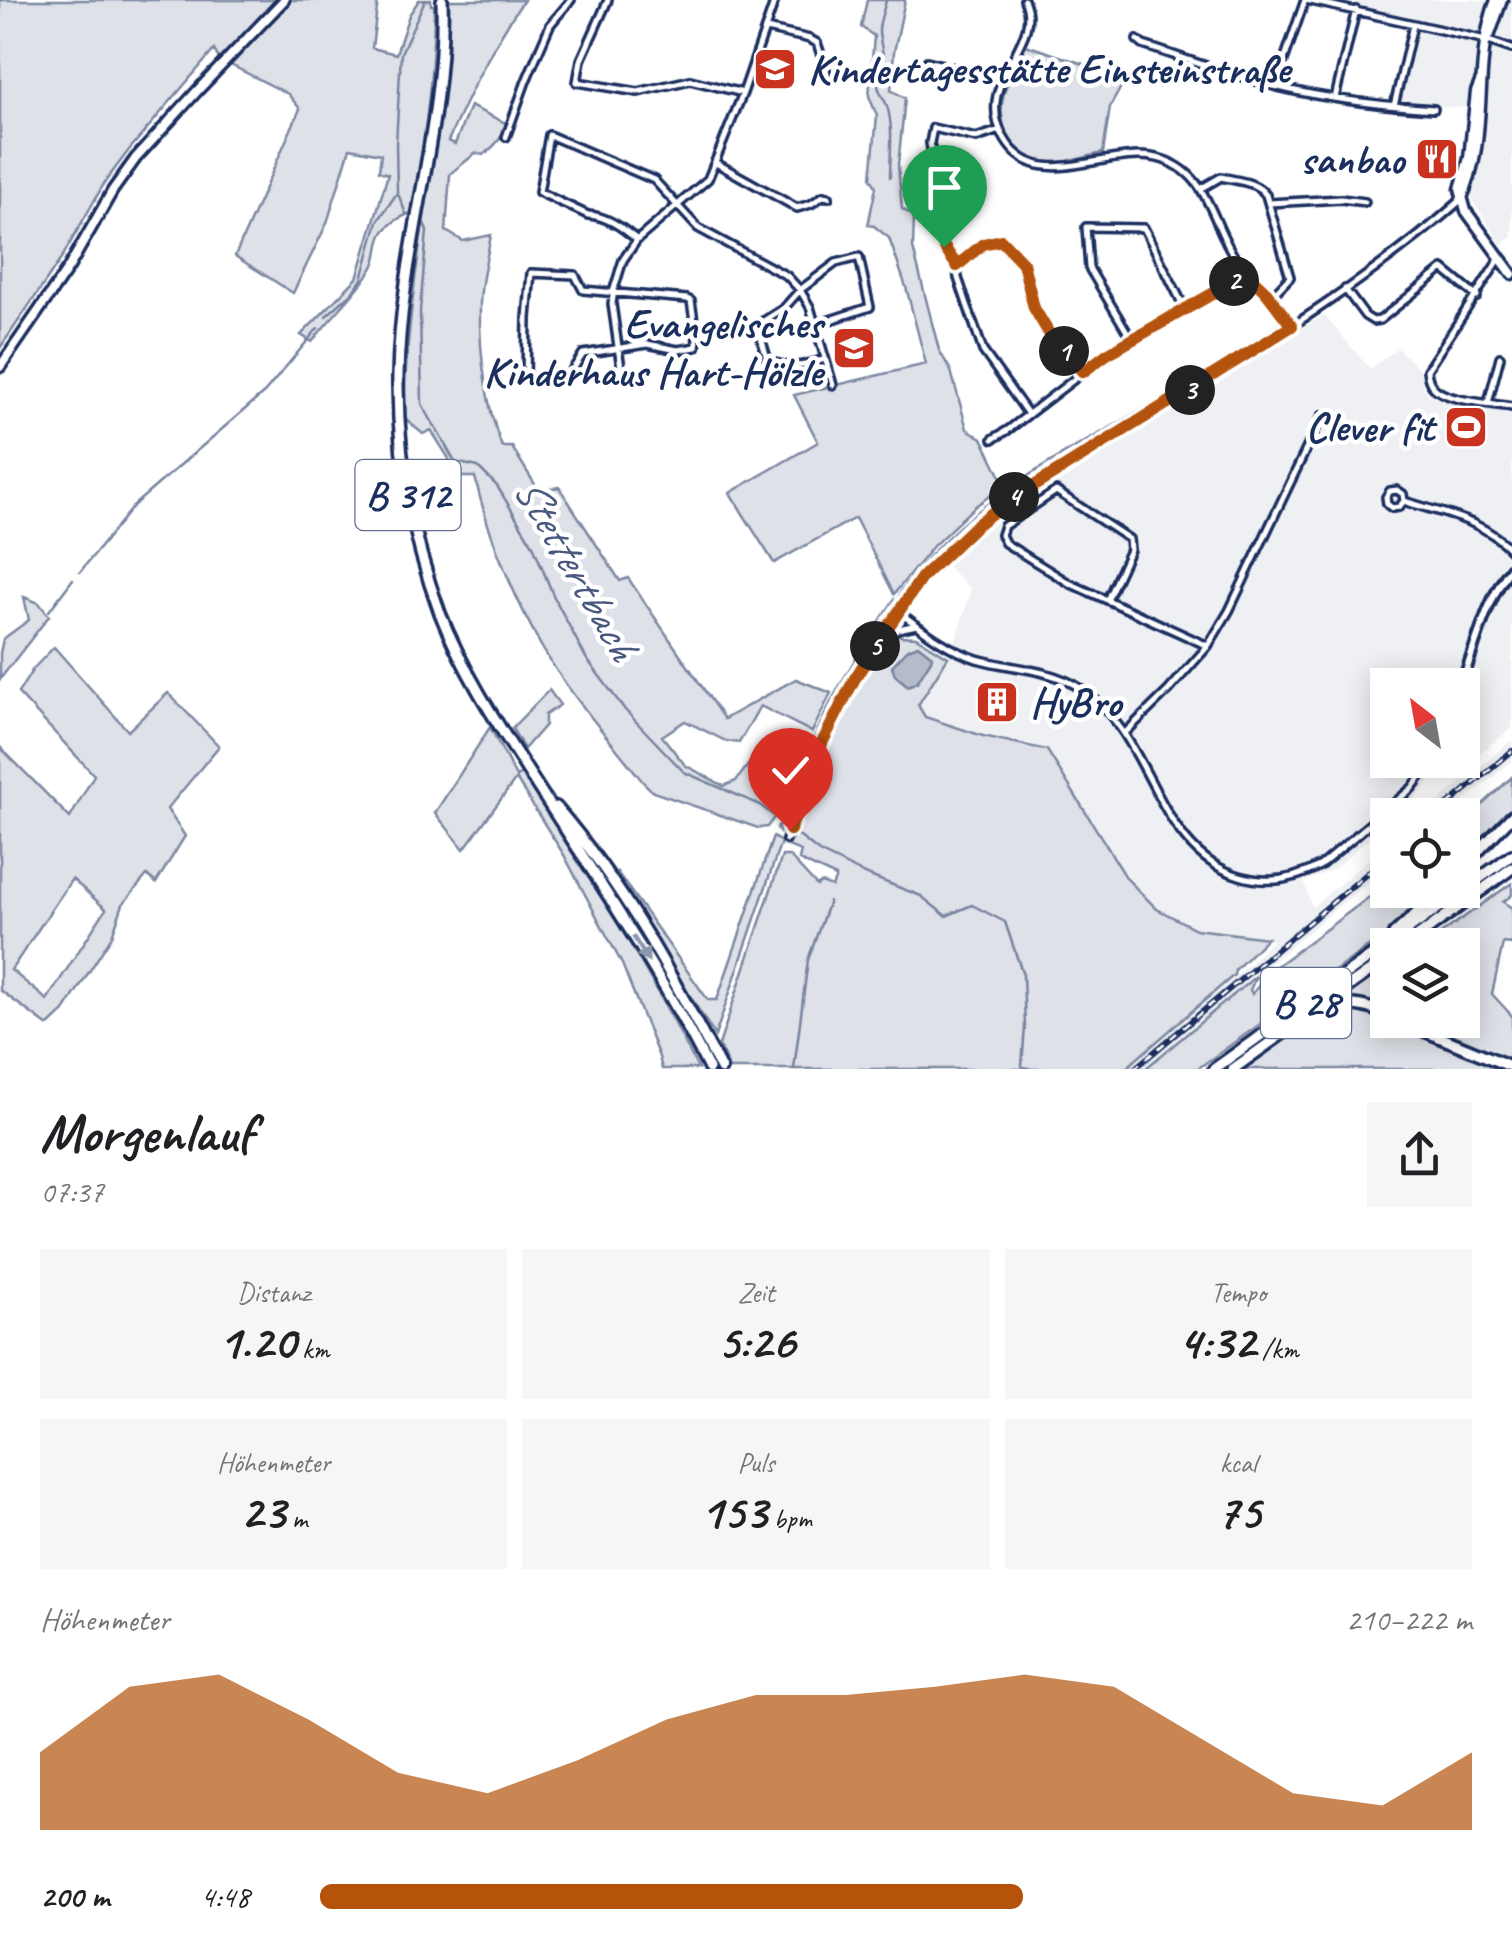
<!DOCTYPE html>
<html lang="de">
<head>
<meta charset="utf-8">
<style>
  :root { --surface:#fff; --page:#f6f6f6; --text:#202124; --muted:#757577; --accent:#b45309 }
  body { margin:0; font-family:Caveat,sans-serif; background:var(--page); color:var(--text); height:100vh; display:flex; flex-direction:column; font-size:38px; white-space:nowrap }
  * { box-sizing:border-box; margin:0 }
  p { font-size:32px; color:var(--muted) }
  .icon { flex:none; width:55px; height:55px; fill:none; stroke:currentColor; stroke-width:2; stroke-linecap:round; stroke-linejoin:round }
  .map { position:relative; height:1069px; overflow:hidden }
  .panel { display:flex; flex-direction:column; background:var(--surface); flex:1 }
  .panel>* { flex:none }
  .needle { width:65px; rotate:329deg }
  .buttons { position:absolute; left:1370px; top:668px; display:grid; gap:20px }
  .buttons a { display:grid; place-items:center; width:110px; height:110px; border-radius:0px; background:var(--surface); box-shadow:0 5px 25px #0003; font-size:50px }
  .pin { position:absolute; display:grid; place-items:center; width:85px; height:85px; color:#fff; margin:-102px -42px; border-radius:50% 50% 50% 0; rotate:-45deg; box-shadow:0 0 10px #0007 }
  .pin .icon { rotate:45deg }
  .km { position:absolute; width:50px; height:50px; margin:-25px; border-radius:50%; background:#222; color:#fff; font-size:28px; line-height:50px; text-align:center }
  .round { display:grid; place-items:center; flex:none; width:105px; height:105px; border-radius:0px; background:var(--page) }
  .overview { display:flex; align-items:center; justify-content:space-between; height:170px; padding:0 40px }
  h1 { font-size:55px; font-weight:700; line-height:75px }
  .metrics { display:grid; grid-template-columns:repeat(3,1fr); gap:15px; height:170px; padding:10px 40px }
  .metrics div { display:grid; align-content:center; border-radius:0px; background:var(--page); text-align:center }
  .metrics b { font-size:50px; font-weight:700 }
  .metrics small { font-size:28px; font-weight:400 }
  .metrics p { font-size:28px }
  .chart { height:280px; padding:20px 40px }
  .chart p { display:flex; justify-content:space-between }
  .chart svg { width:100%; height:180px; margin-top:10px; fill:var(--accent); opacity:.7 }
  ul { padding:0 40px; list-style:none; font-size:32px }
  li { display:grid; grid-template-columns:160px 120px 1fr; align-items:center; height:75px }
  li i { height:25px; border-radius:12px; background:var(--accent) }
  .map>svg:first-child { display:block }
  .built { fill:#eff0f4; fill-rule:evenodd }
  .green { fill:#dee1e7; stroke:#7c88a2; stroke-width:2.5; fill-rule:evenodd }
  .water { fill:#b5bbca; stroke:#77839f; stroke-width:2.5 }
  .lines { fill:none; stroke-linecap:round; stroke-linejoin:round }
  .stream { stroke:#77839f; stroke-width:2.5 }
  .minor-casing { stroke:#1b2f5e; stroke-width:12 }
  .tertiary-casing { stroke:#1b2f5e; stroke-width:14 }
  .secondary-casing { stroke:#1b2f5e; stroke-width:15 }
  .trunk-casing { stroke:#1b2f5e; stroke-width:16 }
  .minor { stroke:#fff; stroke-width:5 }
  .tertiary { stroke:#fff; stroke-width:6 }
  .secondary { stroke:#fff; stroke-width:8 }
  .trunk { stroke:#fff; stroke-width:9 }
  .rail-casing { stroke:#1b2f5e; stroke-width:6 }
  .rail { stroke:#fff; stroke-width:2.5; stroke-dasharray:8; stroke-linecap:butt }
  .oneway { fill:#8d97ae }
  .route-casing { stroke:#fff; stroke-width:20 }
  .route { stroke:#b45309; stroke-width:12 }
  .labels { text-anchor:middle; dominant-baseline:central; stroke-width:9; stroke-linejoin:round; paint-order:stroke }
  .shield { fill:#fff; stroke:#5f6d8e; stroke-width:2.5 }
  .shield-label { font-size:40px; font-weight:bold; fill:#1b2f5e }
  .poi-label { font-size:42px; font-weight:bold; fill:#1b2f5e; stroke:#fff; text-anchor:end }
  .water-label { font-size:45px; font-style:italic; fill:#49597e; stroke:#fff }
</style>
</head>
<body>
<div class="map">
<svg width="1512" height="1069" viewBox="0 0 1512 1069">
  <rect width="100%" height="100%" fill="#fff"/>
  <filter id="ink" filterUnits="userSpaceOnUse"><feTurbulence type="fractalNoise" baseFrequency=".01" numOctaves="2"/><feDisplacementMap in="SourceGraphic" scale="20" xChannelSelector="R" yChannelSelector="G"/><feConvolveMatrix kernelMatrix="1 2 1 2 8 2 1 2 1" color-interpolation-filters="sRGB"/></filter>
  <g filter="url(#ink)">
    <path class="built" d="M1351,0H1512V236L1501,244L1473,201L1470,190L1477,169L1478,159L1481,157L1484,130L1481,128L1484,71L1493,31L1485,29L1471,108L1397,105L1415,22L1363,11Z
      M1324,315L1370,369L1397,348L1420,370L1423,387L1430,395L1443,401L1512,413V728L1473,758L1459,765L1449,767L1440,765L1428,783L1408,805L1396,815H1388L1387,822L1334,869L1304,882L1312,907L1387,844V866L1145,1069H1126L1247,966L1273,940L1196,929L1157,909L1127,879L1047,750L983,736L925,717L918,706L954,646L971,589L936,556L960,533L1011,495L1174,397L1274,331L1279,325L1303,328ZM1388,685H1462V760H1388Z
      M1512,740V761L1448,815H1422Z"/>
    <path class="green" d="M0,0H378L372,48L396,54L409,15L419,0H431V5H434C434,76 424,144 412,213C402,216 392,222 385,230C376,241 380,255 373,267C356,295 331,316 312,342L301,335L357,278L388,174L379,171L381,154L350,148L327,223L293,293L235,256L300,109L288,94L219,59L214,50L129,150L105,182L61,259L0,348Z
      M449,0H524C493,43 470,92 448,141L455,144L470,106L508,124C502,138 495,146 483,155L476,153L450,174L446,231L463,241L491,235C487,258 480,282 480,306C479,349 486,407 502,447H512L539,491L559,487L620,581L628,578L724,719L796,679L831,693L812,732L760,706L739,743L726,741L685,721L662,736L685,765L724,786L736,781L751,761L765,770L758,791L781,808L767,827L758,828L653,792L643,782C609,738 567,692 540,644C512,592 488,535 475,477H454L448,457L431,430L423,434L404,418C405,346 415,275 426,205C437,136 451,70 449,0Z
      M867,0H905L894,52L891,90L905,98L898,165L902,209L914,216L913,248L939,350L951,371L967,429L982,438L1005,485L974,507L934,545L894,594L855,518L774,563L730,493L818,442L794,395L926,364L906,287L889,238L874,226L868,225L876,187L871,178L877,116L869,96L874,36L861,27Z
      M1026,45L1126,78L1110,107L1103,153C1086,156 1067,164 1049,162C1036,162 1024,155 1015,146C987,113 1009,77 1026,45Z
      M1279,325L1268,336L1174,397L1011,495L981,516L937,556L897,604C897,593 905,587 911,578C976,493 1078,448 1168,395C1205,373 1242,348 1279,325Z
      M24,597L39,603L49,616L0,679V653L3,639L29,620Z
      M894,600L895,606C849,677 811,751 784,831L780,833L777,828C797,800 803,765 816,734C836,686 865,643 894,600Z
      M898,632L900,636L916,637L948,657L918,705L925,717L983,736L1047,750L1127,879L1157,909L1196,929L1267,938L1235,970L1234,975L1125,1069H729L719,1045L782,856H789L817,886L821,883L832,887L836,877L799,860L801,851L788,846C807,796 826,749 849,702C862,676 872,648 898,632Z
      M54,647L128,731L168,693L219,746L167,809L185,836L156,883L147,875L123,904L112,936L64,1011L48,1026L0,990V747L70,818L94,775L18,693L33,669ZM72,879L106,909L47,1000L11,970Z
      M549,690L560,705L545,715V725L524,749L512,728Z
      M490,727L516,777L522,773C585,869 648,966 698,1069H662L659,1057L622,964L564,855L516,779L464,849L435,813Z
      M1512,777V809L1463,861V823Z
      M773,837L781,842L715,1036L615,875L617,872L708,1000H717Z
      M1512,883V895L1503,902L1512,908V944L1503,943L1492,994L1512,1016V1060L1418,1020H1462V945H1425Z
      M1387,884L1388,890H1434L1392,930L1197,1069H1145L1256,976L1250,990L1252,994L1271,970Z
      M1387,964V1011L1359,1001L1334,1002Z
      M1359,1008L1501,1069H1243L1324,1013Z"/>
    <path class="water" d="M918,645L932,656L931,660L917,682L908,686L895,675L892,666L908,649Z"/>
    <g class="lines">
      <path class="stream" d="M886,0C884,10 879,21 879,31C879,41 884,51 883,62C882,70 877,76 878,85C879,94 885,99 887,106C894,129 890,153 890,177
        M414,214H406L397,191L396,144L401,53L425,0
        M421,217L427,231L420,311L422,404L455,462L478,467L497,486L533,545L553,595L586,658L625,710L684,772L760,805L819,852L862,873L921,896L946,916L972,905L1005,922L1023,975L1025,1027L1022,1066L1031,1069
        M326,316L352,293L362,279L378,221L397,193
        M80,572L134,505L265,392L318,328
        M49,611L73,579
        M794,1069L808,960L829,901"/>
      <g class="minor-casing">
        <path id="minor" d="M608,0L581,60L577,82L638,92L690,80L743,93
          M1024,0C1045,43 973,81 1003,136C1035,197 1106,146 1157,158C1211,171 1210,224 1238,262C1245,273 1255,280 1264,290C1274,301 1283,314 1292,326
          M1306,0L1486,40L1512,49
          M766,29L810,39L817,43L827,73
          M1137,40L1143,45C1181,57 1218,71 1256,81C1313,98 1375,105 1434,109
          M927,61L1000,80
          M1275,86L1305,0
          M1335,98L1356,10
          M1394,106L1413,25
          M506,137L526,81L550,25L571,0
          M933,160L930,143L933,128L976,138L1000,130
          M716,163L797,208L811,204L823,196L829,197
          M1202,188L1221,177C1237,181 1256,181 1266,195L1290,277L1270,298
          M1269,203L1341,199L1365,202
          M637,240C623,228 607,216 588,215L539,192L549,135L654,180L698,228L787,276L800,290L810,307L833,385
          M944,247L957,266
          M1500,258L1427,370C1428,379 1430,386 1438,391C1455,402 1492,403 1512,407
          M531,273L575,275L583,290L687,299L691,301L697,340L696,347L678,350L647,344L583,354L569,375L526,380L527,318Z
          M1345,289L1365,316L1373,321L1380,320L1443,269L1477,297
          M815,325L870,307L859,257L836,263L800,290L784,308L757,325L768,361C791,369 802,367 825,359
          M1132,340L1089,268L1086,227L1144,228L1185,309
          M622,375L612,304L614,289L623,260L637,240L708,179L743,93L775,0
          M1488,403L1500,357
          M1028,414L983,351L958,278L957,266L983,244L1001,240L1023,263L1034,309L1043,323L1053,339L1083,372
          M993,439L1008,430L1107,354L1247,273
          M1404,501L1399,507L1392,508L1387,504L1386,497L1390,491L1397,490L1403,494L1404,501C1444,514 1482,519 1512,551
          M1107,600L1069,583L1005,543L1001,535L1004,526L1056,491L1129,539L1130,550L1107,600L1208,646
          M899,612C923,630 948,650 977,659C1012,669 1048,668 1080,688C1154,735 1154,851 1240,876C1268,885 1296,879 1321,865L1412,788L1433,760
          M885,636L898,629L917,625
          M1125,733L1169,690L1208,646L1229,611L1322,416
          M786,840C806,785 825,730 854,679C866,659 879,641 892,622C902,608 911,592 922,578C974,514 1049,479 1117,436C1235,362 1357,292 1461,200"/>
      </g>
      <g class="tertiary-casing">
        <path id="tertiary" d="M1461,685C1475,648 1487,597 1512,567"/>
      </g>
      <g class="secondary-casing">
        <path id="secondary" d="M1486,40L1490,34L1502,0
          M1481,80L1476,92L1469,158L1460,189L1466,211L1512,274
          M1461,200C1491,136 1471,64 1496,0
          M0,367L69,267L113,190L136,158L199,89L284,0"/>
      </g>
      <g class="trunk-casing">
        <path id="trunk" d="M442,0C446,127 400,249 398,375C397,456 412,537 440,613C464,674 501,729 536,784C596,877 659,970 709,1069
          M556,807C624,886 673,977 721,1069
          M1462,868L1512,816
          M1394,934L1442,890
          M1406,945L1512,868
          M1319,1013C1344,1000 1363,1004 1388,1015
          M1398,1020L1512,1067
          M1214,1069L1512,855
          M1233,1069L1388,958"/>
      </g>
      <use href="#minor" class="minor"/>
      <use href="#tertiary" class="tertiary"/>
      <use href="#secondary" class="secondary"/>
      <use href="#trunk" class="trunk"/>
      <g class="rail-casing">
        <path id="rail" d="M1436,815L1512,751
          M1134,1069L1388,856"/>
      </g>
      <use href="#rail" class="rail"/>
    </g>
    <defs><path id="oneway-solid" d="M-6-.8H1V-3.2L6.5 0L1 3.2V.8H-6Z" transform="scale(2.5)"/></defs>
    <use class="oneway" href="#oneway-solid" transform="translate(641 949) rotate(58)"/>
  </g>
  <g class="lines" filter="url(#ink)">
    <g class="route-casing">
      <path id="route" d="M790,830L822,743L854,680L873,650L922,577L974,527L997,509L1292,326L1266,292L1247,274L1107,354L1083,372L1053,340L1034,308L1023,263L1001,240L983,244L957,266L944,247"/>
    </g>
    <use href="#route" class="route"/>
  </g>
  <defs>
    <g id="school-square" transform="scale(2.25)"><rect x="-9" y="-9" width="18" height="18" rx="4" fill="#c8321e" stroke="#fff"/><path d="M0-5L7-2L0 1L-7-2ZM-4 1L0 2.5L4 1V4Q0 6-4 4Z" fill="#fff"/></g>
    <g id="restaurant-square" transform="scale(2.25)"><rect x="-9" y="-9" width="18" height="18" rx="4" fill="#c8321e" stroke="#fff"/><path d="M-5-6h1v4h1v-4h1v4h1v-4h1v5L-1.5 .5V6h-2V.5L-5-1ZM5-6V6H3V1.5H1.5Q1.5-4 5-6Z" fill="#fff"/></g>
    <g id="stadium-square" transform="scale(2.25)"><rect x="-9" y="-9" width="18" height="18" rx="4" fill="#c8321e" stroke="#fff"/><path d="M0-5a6.5 5 0 1 0 0 10a6.5 5 0 1 0 0-10ZM-3.5-1.8h7v3.6h-7Z" fill="#fff"/></g>
    <g id="building-square" transform="scale(2.25)"><rect x="-9" y="-9" width="18" height="18" rx="4" fill="#c8321e" stroke="#fff"/><path d="M-4-6H4V6H1V3H-1V6H-4ZM-2.5-4.3h1.7v1.8h-1.7ZM.8-4.3h1.7v1.8H.8ZM-2.5-1h1.7V.8h-1.7ZM.8-1h1.7V.8H.8Z" fill="#fff"/></g>
  </defs>
  <g fill-rule="evenodd">
    <use href="#school-square" x="775" y="69"/>
    <use href="#restaurant-square" x="1437" y="159"/>
    <use href="#school-square" x="854" y="348"/>
    <use href="#stadium-square" x="1466" y="427"/>
    <use href="#building-square" x="997" y="702"/>
  </g>
  <g class="labels">
    <g class="shield">
      <rect x="355.5" y="460" width="105" height="70" rx="8"/>
      <rect x="1261" y="968" width="90" height="70" rx="8"/>
    </g>
    <g class="shield-label">
      <text x="408" y="495">B 312</text>
      <text x="1306" y="1003">B 28</text>
    </g>
    <g class="poi-label">
      <text x="808" y="69" text-anchor="start">Kindertagesstätte Einsteinstraße</text>
      <text x="1404" y="159">sanbao</text>
      <text x="822" y="324">Evangelisches<tspan x="822" dy="48">Kinderhaus Hart-Hölzle</tspan></text>
      <text x="1434" y="427">Clever fit</text>
      <text x="1030" y="702" text-anchor="start">HyBro</text>
    </g>
    <g class="water-label">
      <text transform="translate(576 568) rotate(60)">Stettertbach</text>
    </g>
  </g>
</svg>
<div class="buttons">
<a><svg class="needle" viewBox="-14 -14 28 28"><path d="M0-13l5 13h-10z" fill="#e53935"/><path d="M0 13l5-13h-10z" fill="#757577"/></svg></a>
<a><svg class="icon" aria-label="locate" viewBox="0 0 24 24"><circle cx="12" cy="12" r="6"/><path d="M12 2v4M12 18v4M2 12h4M18 12h4"/></svg></a>
<a><svg class="icon" aria-label="layers" viewBox="0 0 24 24"><path d="M12 4l9 5-9 5-9-5zM3 14l9 5 9-5"/></svg></a>
</div>
<div class="pin" style="left:944px;top:247px;background:#1e9e55"><svg class="icon" aria-label="arrive" viewBox="0 0 24 24"><path d="M6 21V4h12l-3 4 3 4H6"/></svg></div>
<div class="pin" style="left:790px;top:830px;background:#d93025"><svg class="icon" aria-label="check" viewBox="0 0 24 24"><path d="M5 12l5 5 9-10"/></svg></div>
<b class="km" style="left:1064px;top:351px">1</b>
<b class="km" style="left:1234px;top:281px">2</b>
<b class="km" style="left:1190px;top:390px">3</b>
<b class="km" style="left:1014px;top:497px">4</b>
<b class="km" style="left:875px;top:646px">5</b>
</div>
<section class="panel">
<div class="overview"><div><h1>Morgenlauf</h1><p>07:37</p></div><a class="round"><svg class="icon" aria-label="share" viewBox="0 0 24 24"><path d="M12 15V3M7 8l5-5 5 5M5 13v7h14v-7"/></svg></a></div>
<div class="metrics">
<div><p>Distanz</p><b>1.20<small> km</small></b></div>
<div><p>Zeit</p><b>5:26</b></div>
<div><p>Tempo</p><b>4:32<small> /km</small></b></div>
</div>
<div class="metrics">
<div><p>Höhenmeter</p><b>23<small> m</small></b></div>
<div><p>Puls</p><b>153<small> bpm</small></b></div>
<div><p>kcal</p><b>75</b></div>
</div>
<div class="chart"><p><span>Höhenmeter</span>210–222 m</p>
<svg viewBox="0 0 160 44" preserveAspectRatio="none"><path d="M0 44V25L10 9L20 6L30 17L40 30L50 35L60 27L70 17L80 11L90 11L100 9L110 6L120 9L130 22L140 35L150 38L160 25V44z"/></svg>
</div>
<ul>
<li><b>200 m</b>4:48<i style="width:61%"></i></li>
</ul>
</section>
</body>
</html>
